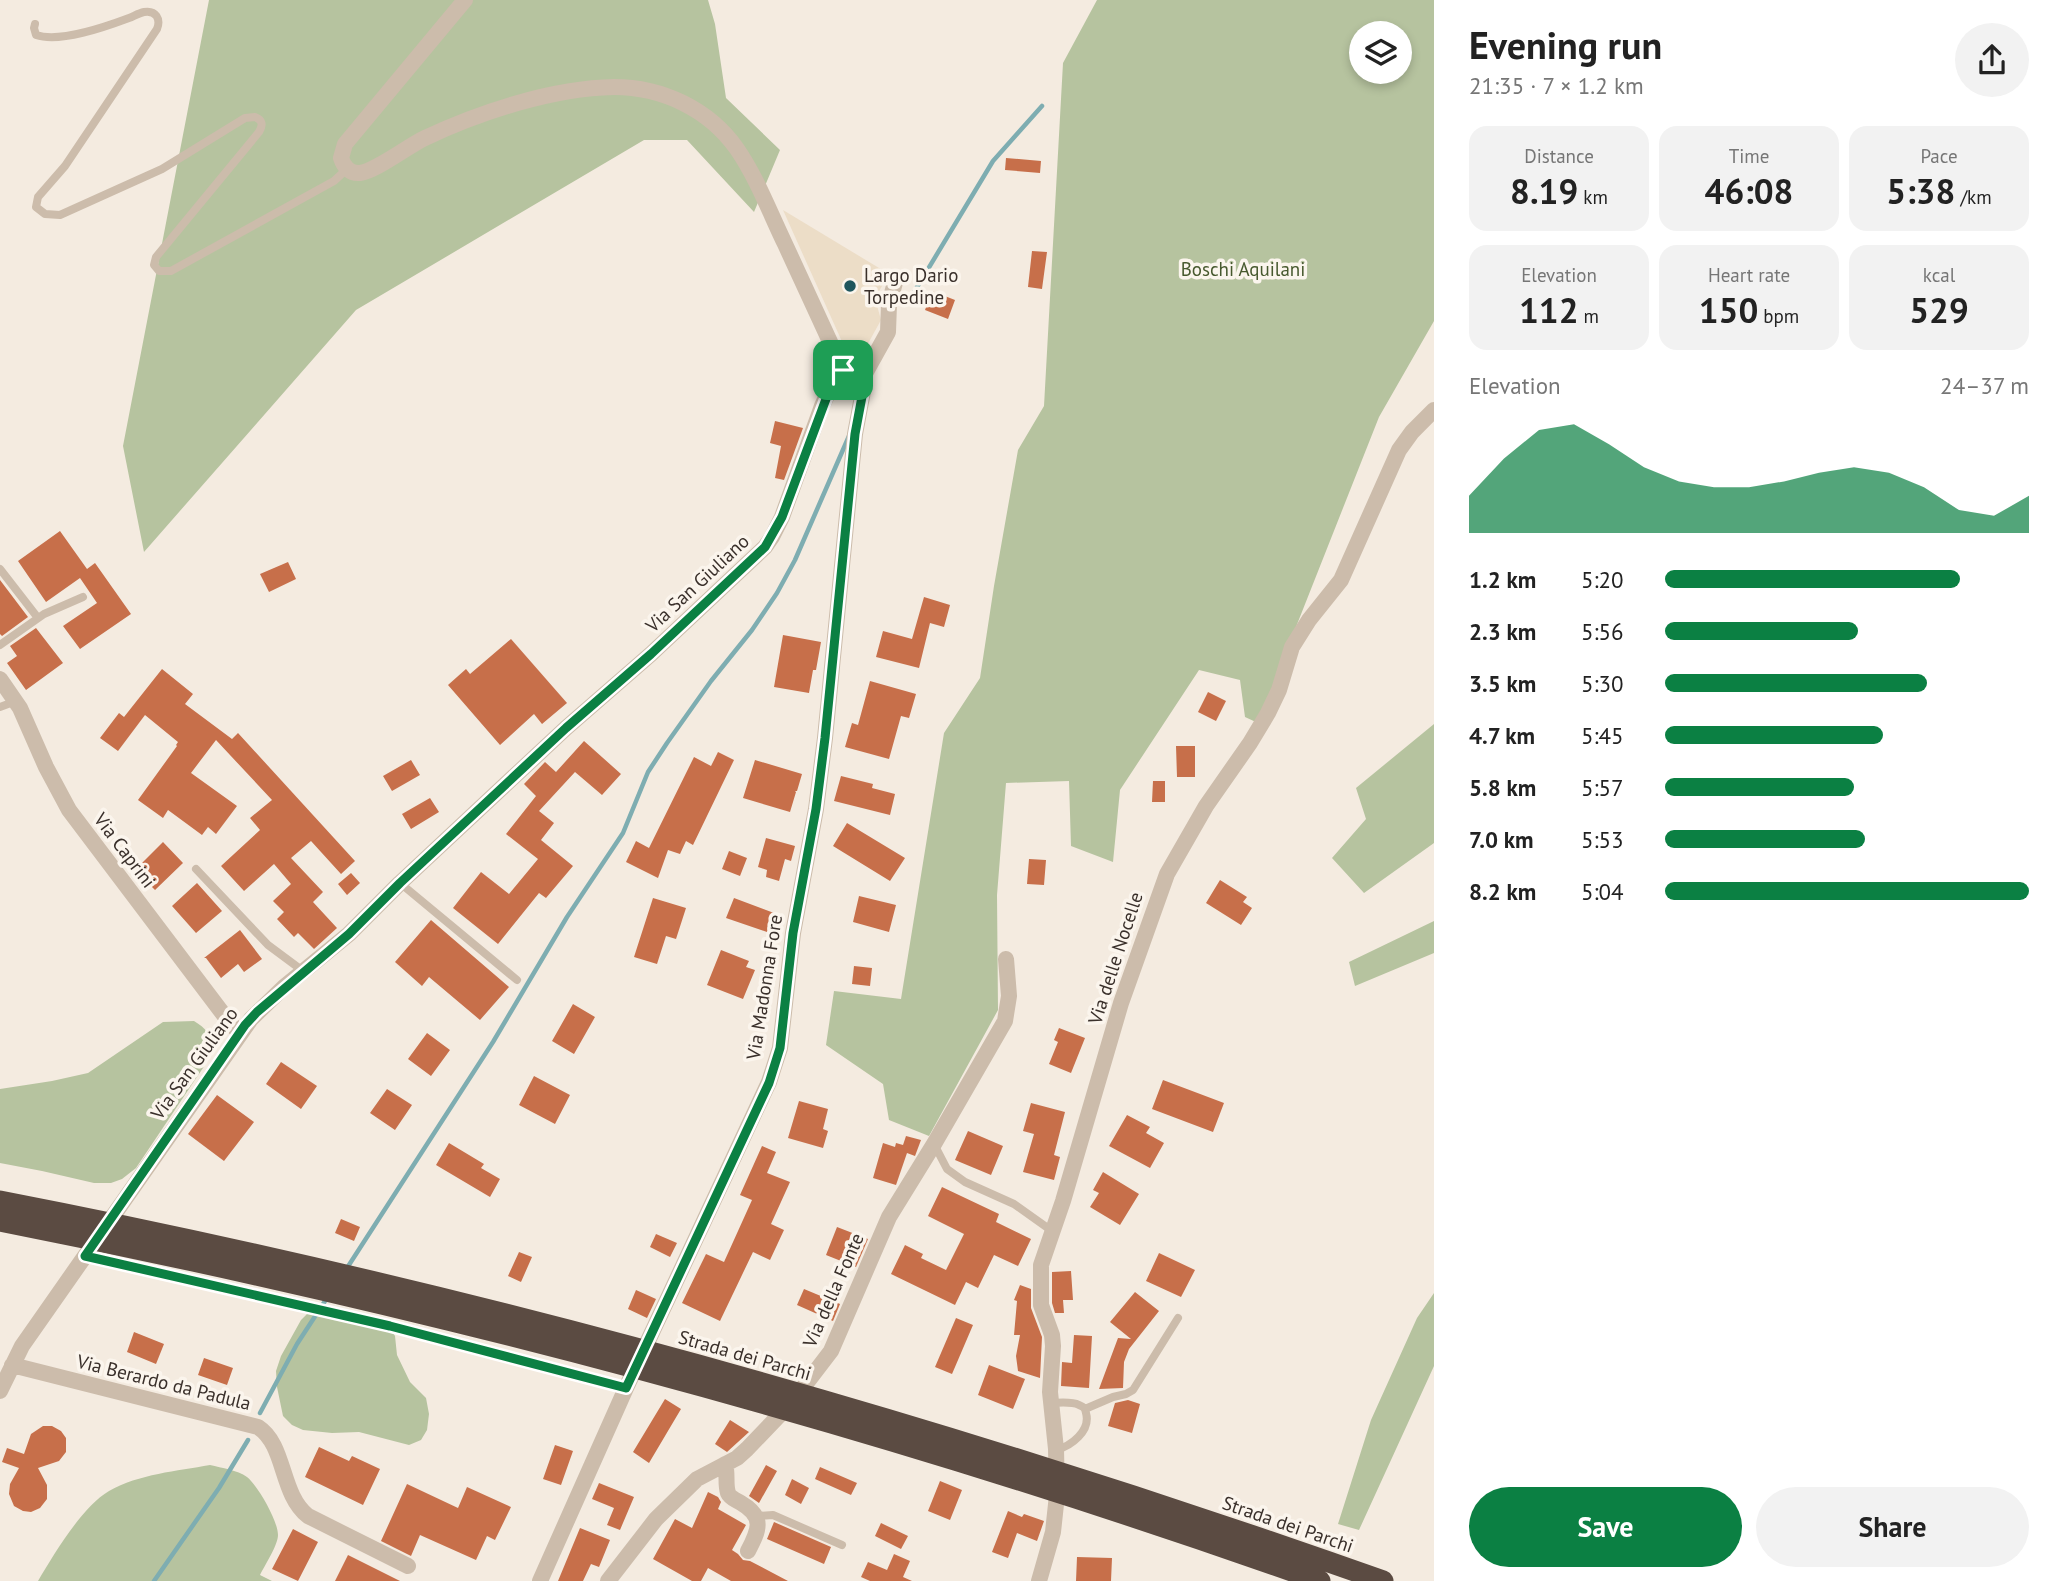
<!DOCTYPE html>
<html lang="en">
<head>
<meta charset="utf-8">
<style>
  :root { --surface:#fff; --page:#f2f2f2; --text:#222; --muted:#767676; --accent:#0b8043 }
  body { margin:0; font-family:"PT Sans",sans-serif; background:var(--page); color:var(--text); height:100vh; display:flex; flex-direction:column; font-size:26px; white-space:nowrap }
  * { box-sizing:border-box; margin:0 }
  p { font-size:23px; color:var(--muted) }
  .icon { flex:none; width:38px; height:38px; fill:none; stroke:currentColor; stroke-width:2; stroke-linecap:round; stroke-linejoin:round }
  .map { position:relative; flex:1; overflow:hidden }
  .sheet { display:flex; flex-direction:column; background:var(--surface); width:630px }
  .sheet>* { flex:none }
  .controls { position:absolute; left:1349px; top:21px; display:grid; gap:14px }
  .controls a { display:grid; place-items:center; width:63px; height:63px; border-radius:50%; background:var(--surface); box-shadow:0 4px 10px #0003; font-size:35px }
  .pin { position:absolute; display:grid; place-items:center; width:60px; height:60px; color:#fff; margin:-30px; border-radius:14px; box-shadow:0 4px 10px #0006 }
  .round { display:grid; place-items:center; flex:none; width:74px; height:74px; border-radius:37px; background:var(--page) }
  .summary { display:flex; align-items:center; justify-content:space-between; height:119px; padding:0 35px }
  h1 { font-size:38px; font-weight:700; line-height:52px }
  .figures { display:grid; grid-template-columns:repeat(3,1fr); gap:10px; height:119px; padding:7px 35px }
  .figures div { display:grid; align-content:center; border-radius:18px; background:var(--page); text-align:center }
  .figures b { font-size:35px; font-weight:700 }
  .figures small { font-size:19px; font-weight:400 }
  .figures p { font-size:19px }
  .chart { height:196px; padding:14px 35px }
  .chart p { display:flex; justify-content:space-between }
  .chart svg { width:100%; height:126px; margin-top:7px; fill:var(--accent); opacity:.7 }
  .cta { display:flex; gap:14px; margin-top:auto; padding:14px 35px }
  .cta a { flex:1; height:80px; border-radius:42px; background:var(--accent); color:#fff; font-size:28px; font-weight:700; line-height:80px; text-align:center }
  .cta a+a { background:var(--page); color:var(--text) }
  ul { padding:0 35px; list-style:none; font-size:23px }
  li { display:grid; grid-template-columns:112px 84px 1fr; align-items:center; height:52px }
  li i { height:18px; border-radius:9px; background:var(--accent) }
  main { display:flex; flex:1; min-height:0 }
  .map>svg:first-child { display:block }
  .green { fill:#b6c39f; fill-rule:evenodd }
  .plaza { fill:#ecddc7 }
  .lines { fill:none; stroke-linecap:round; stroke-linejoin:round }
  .stream { stroke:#7eadb1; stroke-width:4.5 }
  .building { fill:#c76f4a }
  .lane { stroke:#ccbcab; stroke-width:8 }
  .street { stroke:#ccbcab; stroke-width:16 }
  .highway-bridge { stroke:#5b4b42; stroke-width:21 }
  .route-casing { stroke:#fff; stroke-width:14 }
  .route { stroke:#0b8043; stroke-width:9 }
  .poi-dot { fill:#1f565d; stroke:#fbf5ed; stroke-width:2.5 }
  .labels { text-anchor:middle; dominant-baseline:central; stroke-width:7; stroke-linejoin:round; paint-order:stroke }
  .park-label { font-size:19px; fill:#47592e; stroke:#fbf5ed }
  .poi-label { font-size:19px; fill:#3a302b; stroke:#fbf5ed; text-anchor:start }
  .street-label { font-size:19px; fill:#3a302b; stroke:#fbf5ed }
</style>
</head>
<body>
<main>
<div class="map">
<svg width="1434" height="1581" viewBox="0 0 1434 1581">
  <rect width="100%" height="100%" fill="#f4ebe0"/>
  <path class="green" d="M209,0H708L715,24L726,98L780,150L754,212L687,140H644L356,310L144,552L123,446Z
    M1097,0H1434V321L1379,417L1258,723L1245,717L1240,680L1199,670L1120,790L1113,862L1071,846L1069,781L1006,783L997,895L998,1010L929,1136L889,1120L883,1084L826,1045L834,991L901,999L944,733L980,678L994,586L1018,450L1044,406L1063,63ZM1362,33H1400V72H1362Z
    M1434,724V843L1364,893L1332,858L1366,819L1356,788Z
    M1434,921V953L1355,986L1349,962Z
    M194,1021C214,1033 214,1044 205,1065L136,1168L122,1179L111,1183H94L42,1171L0,1163V1089L52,1081L88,1073L163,1022Z
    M1434,1293V1366L1359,1530L1338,1524L1371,1420L1417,1318Z
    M334,1307L376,1317L388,1324L395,1336L397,1355L410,1382L426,1398L429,1414L427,1430L421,1440L409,1445L359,1432L332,1433L303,1430L292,1425L283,1416L277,1387L276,1371L281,1356L301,1320L307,1314L325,1308Z
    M210,1465C222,1468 237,1470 247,1477C258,1486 278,1521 278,1535C278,1545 265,1565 260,1575L272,1581H38C54,1554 82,1507 109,1491C139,1474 177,1471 210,1465Z"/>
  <path class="plaza" d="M783,210L889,274L875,298L881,320L859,360L848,355Z"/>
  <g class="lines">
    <path class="stream" d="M910,299L993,161L1042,106
      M347,1268L493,1042L567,917L623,833L648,772L667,743L711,681L752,630L777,593L795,560L849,436
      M260,1413L297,1344L327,1298
      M154,1581L219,1488L248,1440"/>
  </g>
  <path class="building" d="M1006,158L1041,161L1040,173L1005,170Z
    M1032,251L1047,252L1042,289L1028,287Z
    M932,291L955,300L948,319L925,310Z
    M775,421L803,428L784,480L775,478L781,446L770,443Z
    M60,531L87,569L95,563L131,614L80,649L63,626L97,603L80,578L46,602L18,561Z
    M288,562L296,579L269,592L260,574Z
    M0,580L28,617L2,636L0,634Z
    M924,597L950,605L944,627L930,623L919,668L876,657L883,631L912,639Z
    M36,628L63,663L26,690L7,663L17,656L10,646Z
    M783,635L821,642L816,670H813L809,693L774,687Z
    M511,639L567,703L542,724L534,714L500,745L448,685L466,669L470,674Z
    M162,669L193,694L185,704L232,739L238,733L355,861L341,874L311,841L291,858L323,892L313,902L337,928L314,949L298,933L294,937L277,919L284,912L273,901L291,884L274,864L244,891L221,866L260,830L250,818L272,800L216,740L191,773L237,806L216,834L208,827L202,835L168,810L163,818L138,800L177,746L176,745L178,742L145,715L118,751L100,738L119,713L124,717Z
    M870,681L916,694L909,718L901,716L889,759L845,747L852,723L858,725Z
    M1208,692L1226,701L1216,721L1198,712Z
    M584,741L621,774L602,795L575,772L539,811L554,823L541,840L573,866L546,898L539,893L498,944L453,908L481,872L509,894L538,859L506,834L536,796L524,784L545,762L556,772Z
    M1176,746H1195V777H1177Z
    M718,752L734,760L693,845L686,841L680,854L668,850L658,878L626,862L636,841L649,848L694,757L711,766Z
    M411,760L420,775L392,791L383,776Z
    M755,760L802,774L797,791H795L796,792L790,812L743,798Z
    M841,776L873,784L872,788L895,794L890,815L834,801Z
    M1153,781H1165V802H1152Z
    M430,798L439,812L411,829L402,814Z
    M847,823L905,858L890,881L833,846Z
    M766,838L795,846L791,861L785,859L779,881L766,877L767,870L758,867Z
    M163,842L183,863L155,890L135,870Z
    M729,851L747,858L740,876L722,869Z
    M1029,859L1046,860L1044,885L1027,884Z
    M351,873L360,883L347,895L338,884Z
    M1220,880L1247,897L1243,902L1252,908L1241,925L1206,903Z
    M197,883L222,911L196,933L172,906Z
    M859,896L896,905L889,932L853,922Z
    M653,898L686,908L676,939L666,936L657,964L634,957Z
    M734,898L774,913L767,932L726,918Z
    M431,920L509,987L480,1020L429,977L422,986L395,962Z
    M240,930L262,959L244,972L238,964L221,978L206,958H204Z
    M721,950L749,961L746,967L755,970L743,999L707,985Z
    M854,966L872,968L870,986L852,984Z
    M573,1004L595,1017L574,1054L552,1041Z
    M1059,1028L1085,1038L1071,1073L1049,1064L1058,1042L1054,1040Z
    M427,1033L450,1050L431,1076L408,1059Z
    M281,1062L317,1086L301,1109L266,1084Z
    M534,1076L570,1095L555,1124L519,1105Z
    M1163,1080L1224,1103L1213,1132L1152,1109Z
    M387,1089L412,1105L395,1130L370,1113Z
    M217,1095L254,1122L224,1161L188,1134Z
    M799,1101L828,1109L823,1129L828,1131L823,1148L788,1138Z
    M1031,1103L1065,1112L1054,1155L1060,1157L1054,1180L1023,1172L1034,1134L1023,1131Z
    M1127,1115L1150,1127L1146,1133L1164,1143L1150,1168L1109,1146Z
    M968,1131L1003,1146L991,1175L955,1160Z
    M906,1136L921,1140L915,1156L907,1153L896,1185L873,1178L883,1143L895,1147L896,1143L903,1145Z
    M449,1143L484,1164L481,1168L500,1179L490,1197L436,1165Z
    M762,1146L776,1152L767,1173L790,1182L771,1224L784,1230L770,1260L753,1252L720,1321L682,1303L706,1254L724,1262L752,1200L740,1195Z
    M1103,1172L1139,1194L1120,1225L1090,1207L1099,1193L1093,1190Z
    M942,1187L999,1214L996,1222L1031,1239L1018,1266L994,1255L978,1288L966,1282L955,1305L891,1274L905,1245L923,1254L921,1258L946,1270L964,1234L928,1216Z
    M341,1219L360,1227L354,1241L335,1233Z
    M837,1227L868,1239L856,1267L826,1255Z
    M656,1234L677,1243L670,1257L650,1247Z
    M519,1252L532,1257L521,1282L508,1276Z
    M1159,1253L1195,1270L1181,1297L1146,1281Z
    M1071,1271L1073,1300H1063L1064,1313H1055L1052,1303V1272Z
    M1020,1285L1031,1289V1308L1042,1337L1040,1378L1018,1371L1016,1356L1020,1335H1014L1017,1301L1014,1300Z
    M804,1289L840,1304L833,1321L797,1305Z
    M636,1290L656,1299L647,1318L628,1309Z
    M1135,1292L1159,1311L1129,1349L1124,1362L1123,1388L1099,1389L1118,1338L1131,1339L1110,1322Z
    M956,1318L973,1325L952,1374L935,1367Z
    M134,1332L164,1344L156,1364L127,1352Z
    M1074,1335L1092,1336L1089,1388L1061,1386L1062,1362L1072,1363Z
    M204,1358L233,1368L227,1385L198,1375Z
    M989,1365L1025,1379L1013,1409L978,1395Z
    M665,1399L681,1409L649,1463L633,1452Z
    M1128,1400L1140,1404L1132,1433L1108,1426L1115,1403Z
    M730,1420L749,1432L727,1452L715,1444Z
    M43,1426H52L61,1431L66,1438V1452L59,1461L38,1468L47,1485V1499L40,1508L31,1512L23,1511L14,1506L9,1494L10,1484L19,1468L2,1462L7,1448L24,1454L31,1434Z
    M555,1445L573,1451L561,1485L543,1479Z
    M319,1447L349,1461L352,1456L380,1469L363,1505L305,1477Z
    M766,1465L777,1471L759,1503L749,1496Z
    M820,1467L857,1483L851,1495L815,1479Z
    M792,1479L809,1488L801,1504L785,1495Z
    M940,1481L962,1490L950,1520L928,1511Z
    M599,1483L634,1497L620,1530L607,1525L614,1508L592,1499Z
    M407,1484L458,1508L467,1487L511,1507L495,1540L487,1536L476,1560L420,1535L411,1556L381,1541Z
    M708,1492L718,1497L721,1502L718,1509L746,1525L732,1550L738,1554L743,1560L750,1561L788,1581H731L708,1568L701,1581H692L653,1559L675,1519L692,1528Z
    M1008,1511L1022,1517L1024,1514L1044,1521L1037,1541L1017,1533L1008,1558L992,1552Z
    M774,1522L831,1547L824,1564L767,1539Z
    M881,1523L908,1536L901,1549L875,1536Z
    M580,1528L610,1540L599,1567L591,1564L583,1581H558Z
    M293,1529L318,1542L298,1581L272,1569Z
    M894,1554L910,1561L903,1577L912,1581H870L861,1577L868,1562L887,1570Z
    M348,1555L400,1581H335Z
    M1077,1557L1112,1558L1111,1581H1076Z"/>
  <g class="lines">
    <path class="lane" d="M35,24L34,28L36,35C60,43 105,27 129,18C134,16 139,13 144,12C156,10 161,19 157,29L65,166L38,197L36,207L45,214L60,215L162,169L245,118L255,117C263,120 263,125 259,132L156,257L154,265L159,271H171L334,181L347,169
      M0,569L38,618
      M0,645L44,614L83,597
      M0,707L16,701
      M196,869L268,945L303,971
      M400,883L517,980
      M934,1144L947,1169L965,1182L1014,1204L1052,1231
      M85,1256L390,1327L626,1388
      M1050,1403C1059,1403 1071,1401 1079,1405C1084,1407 1085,1408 1086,1413C1091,1431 1071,1446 1056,1450
      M1085,1409L1113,1397L1126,1394L1133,1390L1178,1318
      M756,1516L773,1515L842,1545"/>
    <path class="street" d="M863,377L888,332L889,304L896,279
      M0,679L20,708L46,767L69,810L230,1023L240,1033
      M12,1365L258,1427C286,1445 280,1494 308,1516L408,1566
      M0,1391L22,1346L251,1019L284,987L349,934L400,883L566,728L651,654L765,547L772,537L782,517L822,406L836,376L843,370C824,328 804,286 785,244C770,213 757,178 737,149C709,109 662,87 614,87C553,88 480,112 425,138C408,146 376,171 360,173C350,174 344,167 341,158L345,144L465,0
      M725,1464C728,1473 725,1484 728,1493C730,1498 736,1500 741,1503C765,1517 759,1530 748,1551
      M540,1581L626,1388L769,1082L780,1048L793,933L816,809L825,738L855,434L864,386L863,377
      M608,1581L656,1519L697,1479L737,1458L747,1449L792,1402L831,1351L889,1217L934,1144L1005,1021L1009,996L1006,959
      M1039,1581L1053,1532L1057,1495L1056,1449L1050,1392L1053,1346L1052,1335L1041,1305V1265L1063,1201L1121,1003L1167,874L1206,806L1250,743L1268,713L1279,690L1292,647L1309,620L1341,580L1399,450L1412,432L1434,410"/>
    <path class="highway-bridge" d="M0,1201C470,1292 932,1421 1383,1581
      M0,1221C447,1309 890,1428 1320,1581"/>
  </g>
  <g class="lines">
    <g class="route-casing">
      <path id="route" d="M851,369L863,377L864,386L855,434L825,738L816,809L793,933L780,1048L769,1083L626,1388L390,1326L85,1256L207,1080L245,1025L257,1012L349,934L400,883L566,728L651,654L765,547L782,517L829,391C834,380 837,369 851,369Z"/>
    </g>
    <use href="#route" class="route"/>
  </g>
  <circle class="poi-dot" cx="850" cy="286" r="7"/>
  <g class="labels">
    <g class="park-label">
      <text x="1243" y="269">Boschi Aquilani</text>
    </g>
    <g class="poi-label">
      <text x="864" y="275">Largo Dario<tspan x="864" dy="22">Torpedine</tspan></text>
    </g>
    <g class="street-label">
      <text transform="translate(697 583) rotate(-43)">Via San Giuliano</text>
      <text transform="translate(125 850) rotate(53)">Via Caprini</text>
      <text transform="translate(1115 958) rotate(-72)">Via delle Nocelle</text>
      <text transform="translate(764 987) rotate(-81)">Via Madonna Fore</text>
      <text transform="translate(194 1063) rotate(-54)">Via San Giuliano</text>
      <text transform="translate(833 1290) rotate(-66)">Via della Fonte</text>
      <text transform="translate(745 1355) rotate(16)">Strada dei Parchi</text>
      <text transform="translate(164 1382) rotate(14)">Via Berardo da Padula</text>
      <text transform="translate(1288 1524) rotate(19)">Strada dei Parchi</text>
    </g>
  </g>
</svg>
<div class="controls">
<a><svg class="icon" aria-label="layers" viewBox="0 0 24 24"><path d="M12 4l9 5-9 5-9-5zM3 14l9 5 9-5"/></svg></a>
</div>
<div class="pin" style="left:843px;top:370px;background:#1e9e55"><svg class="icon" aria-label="arrive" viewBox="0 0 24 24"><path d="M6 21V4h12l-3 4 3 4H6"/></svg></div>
</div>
<section class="sheet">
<div class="summary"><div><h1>Evening run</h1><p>21:35 · 7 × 1.2 km</p></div><a class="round"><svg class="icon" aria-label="share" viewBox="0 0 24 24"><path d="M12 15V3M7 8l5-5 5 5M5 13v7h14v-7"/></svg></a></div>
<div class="figures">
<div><p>Distance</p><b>8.19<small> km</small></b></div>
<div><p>Time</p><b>46:08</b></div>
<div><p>Pace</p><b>5:38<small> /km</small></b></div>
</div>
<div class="figures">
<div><p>Elevation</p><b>112<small> m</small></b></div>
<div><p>Heart rate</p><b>150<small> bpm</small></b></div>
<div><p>kcal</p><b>529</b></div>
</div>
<div class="chart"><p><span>Elevation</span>24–37 m</p>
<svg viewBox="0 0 160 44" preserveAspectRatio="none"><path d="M0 44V31L10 18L20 8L30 6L40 13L50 21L60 26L70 28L80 28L90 26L100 23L110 21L120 23L130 28L140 36L150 38L160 31V44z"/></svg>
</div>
<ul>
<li><b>1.2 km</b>5:20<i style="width:81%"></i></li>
<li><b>2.3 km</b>5:56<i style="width:53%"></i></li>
<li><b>3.5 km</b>5:30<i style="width:72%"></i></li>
<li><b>4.7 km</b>5:45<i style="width:60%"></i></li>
<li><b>5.8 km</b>5:57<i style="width:52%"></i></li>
<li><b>7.0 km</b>5:53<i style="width:55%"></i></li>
<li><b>8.2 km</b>5:04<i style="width:100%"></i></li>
</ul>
<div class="cta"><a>Save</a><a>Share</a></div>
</section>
</main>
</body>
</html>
